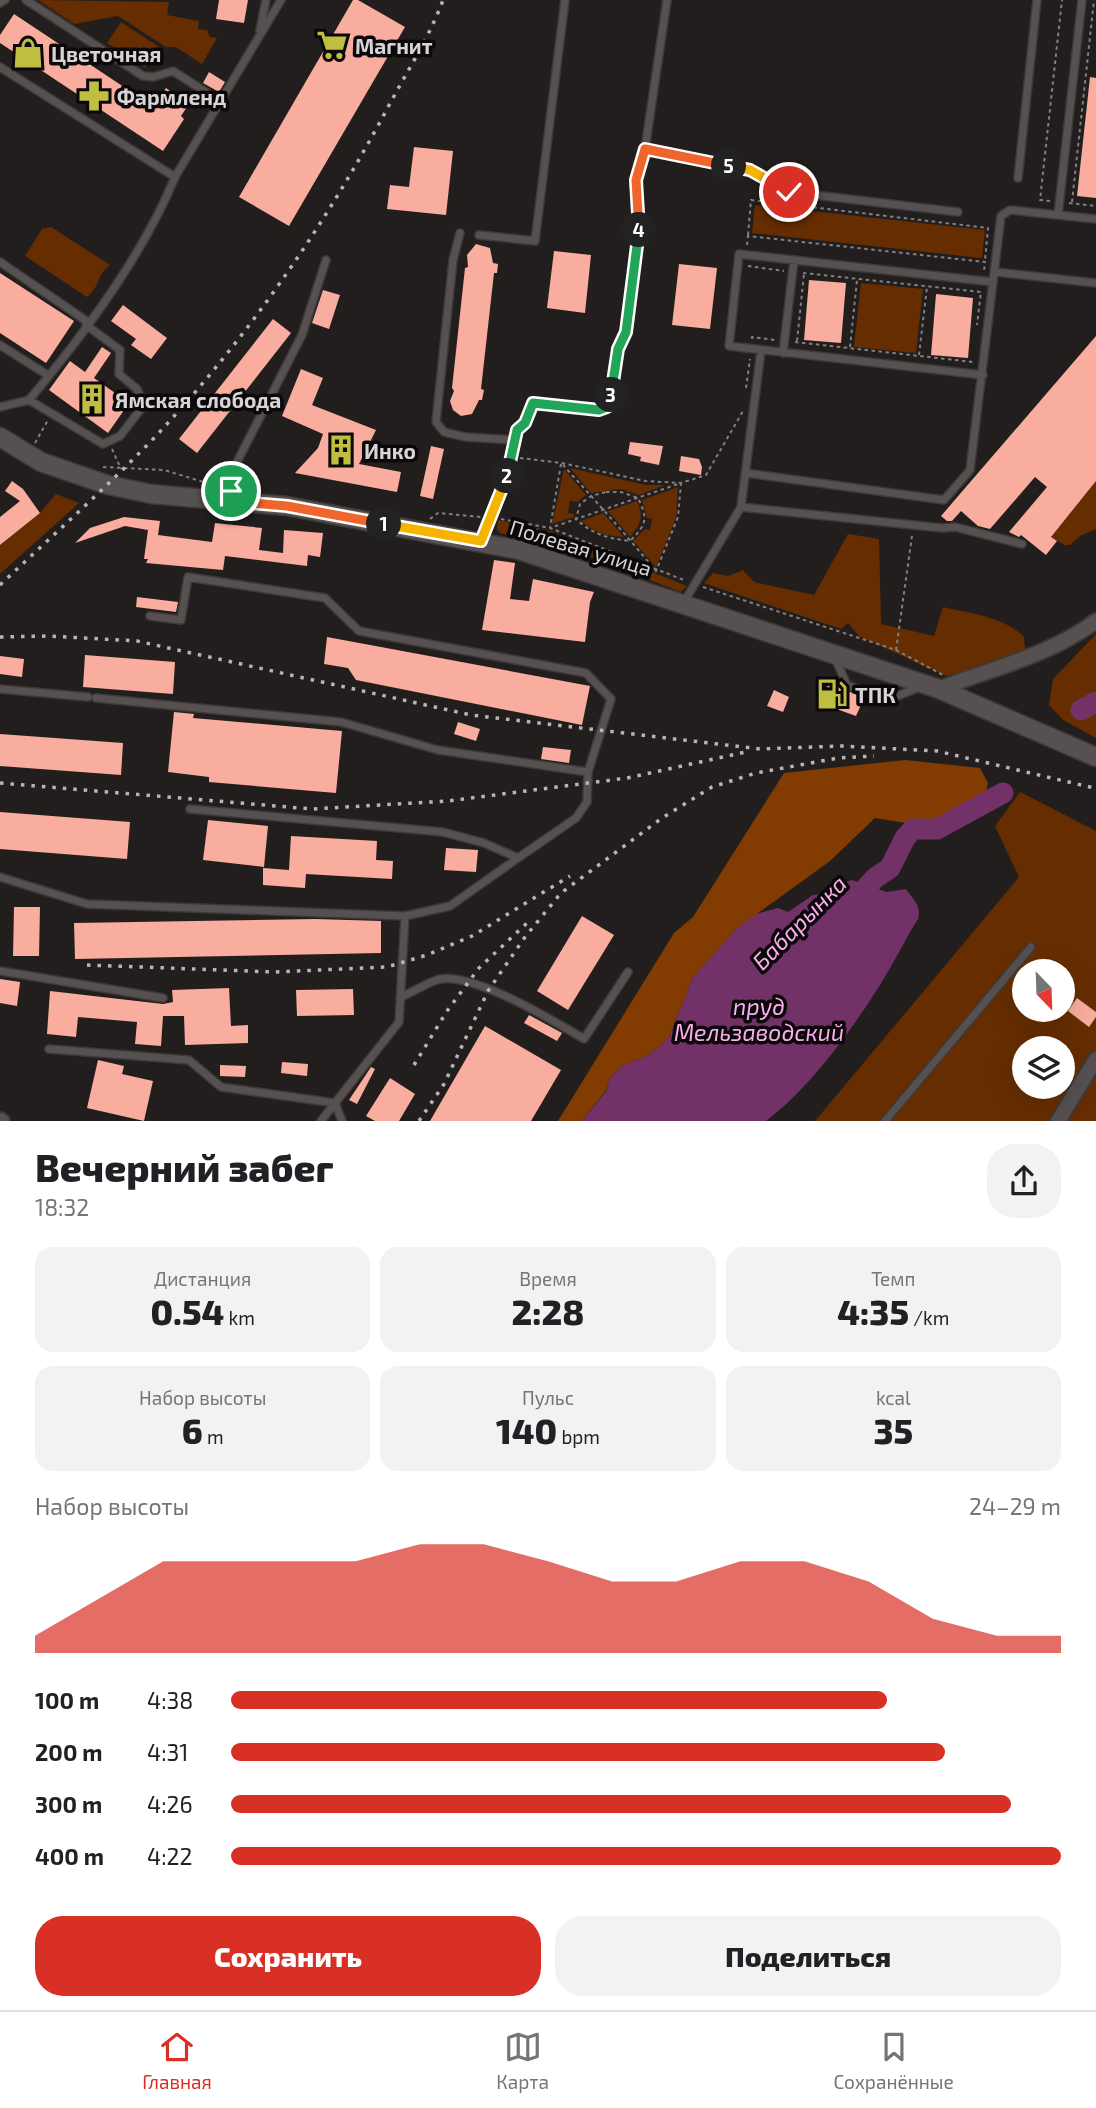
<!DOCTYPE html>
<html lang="ru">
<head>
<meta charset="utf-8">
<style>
  :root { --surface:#fff; --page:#f2f2f2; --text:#202124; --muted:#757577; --line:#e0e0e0; --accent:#d93025 }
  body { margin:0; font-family:"Exo 2",sans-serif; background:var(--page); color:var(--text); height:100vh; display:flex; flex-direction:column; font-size:26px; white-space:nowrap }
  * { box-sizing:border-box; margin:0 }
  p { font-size:23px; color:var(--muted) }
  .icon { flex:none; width:38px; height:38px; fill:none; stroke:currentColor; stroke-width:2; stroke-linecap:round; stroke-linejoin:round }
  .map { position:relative; height:1121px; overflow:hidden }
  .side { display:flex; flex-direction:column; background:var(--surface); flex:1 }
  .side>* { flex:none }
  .needle { width:46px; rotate:157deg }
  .buttons { position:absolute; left:1012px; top:959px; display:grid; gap:14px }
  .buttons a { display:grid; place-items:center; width:63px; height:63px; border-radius:50%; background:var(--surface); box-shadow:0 7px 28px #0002; font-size:35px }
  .pin { position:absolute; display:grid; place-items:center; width:60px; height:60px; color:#fff; margin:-30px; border:4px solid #fff; border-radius:50%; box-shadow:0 2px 7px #0007 }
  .km { position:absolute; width:35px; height:35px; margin:-18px; border-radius:50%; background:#222; color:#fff; font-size:19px; line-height:35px; text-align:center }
  .round { display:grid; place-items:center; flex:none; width:74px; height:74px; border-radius:28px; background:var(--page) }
  .summary { display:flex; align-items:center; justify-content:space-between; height:119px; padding:0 35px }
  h1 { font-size:38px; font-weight:800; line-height:52px }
  .figures { display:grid; grid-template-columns:repeat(3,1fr); gap:10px; height:119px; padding:7px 35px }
  .figures div { display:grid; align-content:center; border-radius:18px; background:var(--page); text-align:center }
  .figures b { font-size:35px; font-weight:800 }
  .figures small { font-size:19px; font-weight:400 }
  .figures p { font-size:19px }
  .chart { height:196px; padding:14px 35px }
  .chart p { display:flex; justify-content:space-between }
  .chart svg { width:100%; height:126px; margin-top:7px; fill:var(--accent); opacity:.7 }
  .action { display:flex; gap:14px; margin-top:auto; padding:14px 35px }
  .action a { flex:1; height:80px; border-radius:28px; background:var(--accent); color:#fff; font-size:28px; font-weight:800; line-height:80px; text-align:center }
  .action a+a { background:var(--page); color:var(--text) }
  ul { padding:0 35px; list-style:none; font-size:23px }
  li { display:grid; grid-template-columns:112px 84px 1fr; align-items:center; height:52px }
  li i { height:18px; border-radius:9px; background:var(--accent) }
  .dock { display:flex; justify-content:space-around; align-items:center; height:98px; border-top:2px solid var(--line); background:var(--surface); font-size:19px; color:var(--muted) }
  .dock a { display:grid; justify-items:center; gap:4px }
  .dock .current { color:var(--accent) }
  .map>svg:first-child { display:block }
  .green { fill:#652d00; fill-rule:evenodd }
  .forest { fill:#823c01 }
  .water { fill:#723267 }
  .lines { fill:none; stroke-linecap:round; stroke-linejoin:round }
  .river { stroke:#723267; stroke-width:21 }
  .building { fill:#f8ad9e }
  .service-casing { stroke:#3d3939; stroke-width:10 }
  .minor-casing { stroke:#3d3939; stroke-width:18 }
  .tertiary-casing { stroke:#3d3939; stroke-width:21 }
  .path { stroke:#837e7f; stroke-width:2; stroke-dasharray:3.5 3.5; stroke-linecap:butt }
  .service { stroke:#565050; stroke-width:7 }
  .minor { stroke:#565050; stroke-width:14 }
  .tertiary { stroke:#565050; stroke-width:18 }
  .rail { stroke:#b9b5b6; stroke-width:3.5; stroke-dasharray:3.5 7; stroke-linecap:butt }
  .split-1-casing { stroke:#fff; stroke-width:14 }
  .split-2-casing { stroke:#fff; stroke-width:14 }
  .split-3-casing { stroke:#fff; stroke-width:14 }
  .split-4-casing { stroke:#fff; stroke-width:14 }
  .split-5-casing { stroke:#fff; stroke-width:14 }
  .split-6-casing { stroke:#fff; stroke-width:14 }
  .split-1 { stroke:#f0652b; stroke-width:9 }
  .split-2 { stroke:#f5b400; stroke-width:9 }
  .split-3 { stroke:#22a559; stroke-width:9 }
  .split-4 { stroke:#22a559; stroke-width:9 }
  .split-5 { stroke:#f0652b; stroke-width:9 }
  .split-6 { stroke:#f5b400; stroke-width:9 }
  .labels { text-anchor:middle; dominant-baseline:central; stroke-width:7; stroke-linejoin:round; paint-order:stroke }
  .poi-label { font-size:21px; font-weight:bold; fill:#d8d4d5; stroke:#0b0809; text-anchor:start }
  .street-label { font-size:21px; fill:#d8d4d5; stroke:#0b0809 }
  .water-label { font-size:23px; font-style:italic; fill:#faaee9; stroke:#0b0809 }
</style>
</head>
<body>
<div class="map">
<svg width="1096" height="1121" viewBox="0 0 1096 1121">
  <rect width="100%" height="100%" fill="#231e1e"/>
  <path class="green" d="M38,0L169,2L167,15L199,21L198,29L207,30L210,37L217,38L202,64L176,47H166L118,16L74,24Z
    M121,22L159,47L145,68L107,43Z
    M755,205L985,230L982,258L752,233Z
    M51,227L110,265C96,275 101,286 87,297L25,256L42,229Z
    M861,283L923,289L916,353L854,347Z
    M570,468L646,485H665L639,495L621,489L591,493Z
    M564,469L586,495L577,502L570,501L568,513L574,514V517L552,524Z
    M1096,481V529L1080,536L1070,545H1064L1051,537Z
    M678,487L676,518L656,567L633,541L645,529L650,530L652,519L647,518L642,500Z
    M56,494L79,503L0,574V545L40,513Z
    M637,501C644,517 641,524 630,537L608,511Z
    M603,513L624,537C606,536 594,533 581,521Z
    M498,520L550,531L687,586L681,592L585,555L500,533L497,529Z
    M848,534L879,539L881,624L934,636L943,607C969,613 1005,617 1024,637L1025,650L1012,658L946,676L859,636L848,623L841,629L704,583L713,573L728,576L743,570L754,582L814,595Z
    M1096,634V694L1091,699L1096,710V738L1063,720L1049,705L1053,679Z
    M1020,792L1096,831V1121H815L1019,877L995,826ZM1024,971H1062V1010H1024ZM1024,1048H1062V1087H1024Z"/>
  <path class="forest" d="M905,760L980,768L988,783L985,795L937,824H912L875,818L830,861L736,929L693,977L669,1038L649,1055L620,1067L609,1080L607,1089L582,1121H558L674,933L693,917L784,773Z"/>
  <path class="water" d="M852,880L887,892L906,889C913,900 922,905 918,919C909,933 902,947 894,961C865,1013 813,1086 766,1121H582L607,1090L609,1080L620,1067L649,1055L669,1038L693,977L736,929L756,914L778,908L788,912L813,895L835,892L843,883Z"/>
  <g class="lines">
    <path class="river" d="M1081,710L1096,702
      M850,906L875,878L890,868L905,838L913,829H937L1003,793"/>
  </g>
  <path class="building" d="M219,0H248L244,23L216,19Z
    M353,0H358L405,27L289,226L239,197Z
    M14,14L154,107L166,88L189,104L181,116L184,119L163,151L0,43V35Z
    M209,72L225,82L219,92L203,83Z
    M1090,77L1096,78V198L1077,196Z
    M414,147L453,151L446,215L387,209L390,185L409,187Z
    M476,244L490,248L493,263L498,264L497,273H494L481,389L484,390L482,400H479L472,414L461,416L453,410L450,401L454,391L452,388L465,268L468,267L467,255Z
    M554,251L591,255L585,313L547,308Z
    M679,264L717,268L710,329L672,325Z
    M0,273L74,321L46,363L0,333Z
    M809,280L846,283L841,343L804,340Z
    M323,290L340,295L329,329L312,323Z
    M936,294L973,298L968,358L931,355Z
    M123,305L167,338L151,359L131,345L136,339L111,321Z
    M273,319L291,333L197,453L179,439Z
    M1096,336V481L1051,537L1057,541L1046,555L1021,535L1019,537L1009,532L1047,487L1035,477L990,529L978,526L961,511L952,521H947L941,516Z
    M102,347L111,353L94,378L129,403L108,433L49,390L70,361L85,372Z
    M301,369L323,378L312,405L376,430L359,464L401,472L397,492L295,473L318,448L323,434L282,416Z
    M630,442L663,446L659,465L640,461L641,457L628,454Z
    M431,446L444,449L433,499L420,496Z
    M681,456L699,459L702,467L701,475L679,471Z
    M12,481L23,489L40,513L0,545V517L20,501L5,491Z
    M124,517L160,521L158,535L212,542L215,523L262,528L259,550L283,553L284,530L323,533L320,557L308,555L307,566L225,556L223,570L146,563L148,559H144L148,530L125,526L75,543L90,528Z
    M494,560L515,563L510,599L529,601L533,579L594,592L590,602L585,642L482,630Z
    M137,597L178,602L176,612L136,607Z
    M327,637L590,686L582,725L356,680L348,668L324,664Z
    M85,655L175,662L173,694L83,687Z
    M0,656L24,659L22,677L0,674Z
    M829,683L864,698L856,716L820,703Z
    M774,690L789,697L783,712L767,706Z
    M174,712L194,714L193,718L342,731L336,793L209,782V777L168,772Z
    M458,722L480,729L476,741L454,734Z
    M0,734L123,743L121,775L0,766Z
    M543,747L571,750L569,763L541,759Z
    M0,812L130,822L127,859L0,849Z
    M208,820L268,826L264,867L203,860Z
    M291,836L377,841L376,860L393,861L392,879L306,874L305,888L263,885V868L289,870Z
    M446,848L478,850L476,872L444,870Z
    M14,907H40L39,956H13Z
    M582,916L614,935L568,1010L537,991Z
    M315,919L381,921V953L75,959L74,923Z
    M0,979L20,982L17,1006L0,1003Z
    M229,988L231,1026L248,1025V1043L185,1045L184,1016H163L161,1046L135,1044L137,1022L78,1017L76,1037L47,1034L50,991L163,1004L173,1002L172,990Z
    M353,989L354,1015L297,1016L296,990Z
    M1077,998L1096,1012V1017L1089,1027L1068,1011Z
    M529,1015L562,1033L557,1041L524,1023Z
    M485,1026L561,1070L531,1121H430Z
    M98,1060L124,1066L122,1074L153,1081L144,1121L87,1108Z
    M282,1062L308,1064L307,1076L281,1073Z
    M220,1065L246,1066L245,1077L220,1076Z
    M371,1067L375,1069L357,1104L349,1100Z
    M390,1078L415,1094L399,1121H375L366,1116Z"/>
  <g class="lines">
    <g class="service-casing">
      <path id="service" d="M26,0L143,76L153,77L173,71L221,102
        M0,3L5,0
        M260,30L266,0
        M0,67L175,177L281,0
        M645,149L750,170L789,192L958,212
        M1018,178L1037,0
        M1058,215L1082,0
        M460,233L453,260L436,422L444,432L465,437L514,440
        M479,235L535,241L565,0
        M0,262L88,322
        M995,272L1096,283
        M0,345L49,376
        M783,353L794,260
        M983,375L729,346L739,254L993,282
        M29,400C82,337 144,253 175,177
        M0,407L29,400L103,444L120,436L144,405L137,389L119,374L120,350L86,325
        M746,473L944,500L970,470L1001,216L1010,210L1096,219
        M228,500L237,462L302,335L326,260
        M741,507L942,528L955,527L1022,544
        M481,541L508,476L517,430L525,423L533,403L599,410L610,402L618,349L626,332L639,228L636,180L645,149L667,0
        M684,602L741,507L761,351
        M150,616L181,620L188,577L325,598L359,631L586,673L611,699L588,772L587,802L576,818L518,858
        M835,658L847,685L887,700L920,687
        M0,689L88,697
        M96,698L341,722L438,750L588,772
        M0,877L87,904L405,916L450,906L518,858L484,843L443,832L190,809
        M0,971L163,998
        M401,997C413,992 428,982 440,979C475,973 554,1021 584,1039L628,972
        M49,1049L189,1060L221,1087L335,1103L399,1022L405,916
        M321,1121L335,1103L342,1121
        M885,1121L1031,947"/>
    </g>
    <g class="minor-casing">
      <path id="minor" d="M939,689C992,668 1049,656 1096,621
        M0,1120L2,1121
        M1058,1121L1096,1059"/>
    </g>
    <g class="tertiary-casing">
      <path id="tertiary" d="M0,437L41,462L108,485L151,494L287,506L519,550L939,689L1096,757"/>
    </g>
    <path class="path" d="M1050,201L1040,200L1062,0
      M1072,202L1094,0
      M1069,203L1096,206
      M748,235L751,200L988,228L985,260
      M747,245L748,236L985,262L984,271
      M748,266L784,271
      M803,273L981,292L977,325
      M752,339V337L775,340
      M797,341L804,274
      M795,342L973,362
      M850,347L857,280
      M919,355L927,287
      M746,388L750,359
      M35,443L48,420
      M112,449L121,469
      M520,458L562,463L645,481L681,483L706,475L743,411
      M561,464L550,528C594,513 637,498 681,483L678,517L656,571C626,535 595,500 563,465
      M103,467L164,470L207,483
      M606,492H621L638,498C648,519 647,524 630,541C608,538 593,535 576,519L580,504L591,496Z
      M430,519L438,513L481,517
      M501,519L550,528L684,580
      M703,587L896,650L943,675
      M896,650L912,536"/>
    <use href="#service" class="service"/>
    <use href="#minor" class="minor"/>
    <use href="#tertiary" class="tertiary"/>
    <path class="rail" d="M0,585C52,536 105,489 154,438C246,340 324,227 387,109C406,73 429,38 443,0
      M0,637L49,636L137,641L471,715L760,749L842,746L937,751L1094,788
      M0,783L312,809L448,801L627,778L746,752
      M87,965L275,972L387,967L427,955L472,936L570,876
      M414,1065L447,1011L479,968L527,923
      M419,1121L444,1084L488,991L525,937L561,893L662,818L712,787L756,773L838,758L874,756"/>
  </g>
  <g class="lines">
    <g class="split-1-casing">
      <path id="split-1" d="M231,491L228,501L287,506L384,524"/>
    </g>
    <g class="split-2-casing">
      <path id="split-2" d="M384,524L481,541L507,476"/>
    </g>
    <g class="split-3-casing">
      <path id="split-3" d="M507,476L517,430L525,423L533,403L599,410L607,407L611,395"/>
    </g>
    <g class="split-4-casing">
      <path id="split-4" d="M611,395L618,349L626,332L639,230"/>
    </g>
    <g class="split-5-casing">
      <path id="split-5" d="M639,230L636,180L645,149L729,166"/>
    </g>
    <g class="split-6-casing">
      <path id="split-6" d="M729,166L750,170L789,192"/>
    </g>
    <use href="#split-1" class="split-1"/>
    <use href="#split-2" class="split-2"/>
    <use href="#split-3" class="split-3"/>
    <use href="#split-4" class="split-4"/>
    <use href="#split-5" class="split-5"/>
    <use href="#split-6" class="split-6"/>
  </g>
  <defs>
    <g id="supermarket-bare" transform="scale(2.415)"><path d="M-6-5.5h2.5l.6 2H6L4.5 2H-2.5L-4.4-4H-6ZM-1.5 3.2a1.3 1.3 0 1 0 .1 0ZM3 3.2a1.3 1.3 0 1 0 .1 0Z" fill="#c0be40" stroke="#0b0809" stroke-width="2.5" paint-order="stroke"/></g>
    <g id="shop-bare" transform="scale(2.415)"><path d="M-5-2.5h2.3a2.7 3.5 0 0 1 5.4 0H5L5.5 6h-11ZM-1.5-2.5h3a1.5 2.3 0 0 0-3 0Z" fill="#c0be40" stroke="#0b0809" stroke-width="2.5" paint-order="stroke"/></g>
    <g id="pharmacy-bare" transform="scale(2.415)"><path d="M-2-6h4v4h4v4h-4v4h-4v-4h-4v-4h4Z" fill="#c0be40" stroke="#0b0809" stroke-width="2.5" paint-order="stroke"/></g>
    <g id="building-bare" transform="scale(2.415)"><path d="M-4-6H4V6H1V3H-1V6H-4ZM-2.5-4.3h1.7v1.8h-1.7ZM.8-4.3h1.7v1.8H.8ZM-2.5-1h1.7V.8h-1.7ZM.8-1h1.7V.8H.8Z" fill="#c0be40" stroke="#0b0809" stroke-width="2.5" paint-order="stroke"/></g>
    <g id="fuel-bare" transform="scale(2.415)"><path d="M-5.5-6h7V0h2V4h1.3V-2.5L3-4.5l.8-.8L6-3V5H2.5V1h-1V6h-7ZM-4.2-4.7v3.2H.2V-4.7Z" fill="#c0be40" stroke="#0b0809" stroke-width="2.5" paint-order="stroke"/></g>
  </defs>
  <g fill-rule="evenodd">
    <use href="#supermarket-bare" x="332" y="45"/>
    <use href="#shop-bare" x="28" y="53"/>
    <use href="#pharmacy-bare" x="94" y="96"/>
    <use href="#building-bare" x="92" y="399"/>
    <use href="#building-bare" x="341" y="450"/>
    <use href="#fuel-bare" x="832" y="694"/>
  </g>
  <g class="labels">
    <g class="poi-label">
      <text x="355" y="45">Магнит</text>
      <text x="51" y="53">Цветочная</text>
      <text x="117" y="96">Фармленд</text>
      <text x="115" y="399">Ямская слобода</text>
      <text x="364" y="450">Инко</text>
      <text x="855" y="694">ТПК</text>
    </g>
    <g class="street-label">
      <text transform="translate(581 547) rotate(17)">Полевая улица</text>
    </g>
    <g class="water-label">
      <text transform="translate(799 922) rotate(-45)">Бабарынка</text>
      <text x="759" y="1006">пруд<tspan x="759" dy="26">Мельзаводский</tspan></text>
    </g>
  </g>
</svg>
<div class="buttons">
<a><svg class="needle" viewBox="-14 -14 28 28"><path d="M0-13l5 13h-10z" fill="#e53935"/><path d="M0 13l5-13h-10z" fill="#757577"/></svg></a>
<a><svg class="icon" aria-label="layers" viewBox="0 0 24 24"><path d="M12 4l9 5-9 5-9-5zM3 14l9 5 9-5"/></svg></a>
</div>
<div class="pin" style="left:231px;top:491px;background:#1e9e55"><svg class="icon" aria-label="arrive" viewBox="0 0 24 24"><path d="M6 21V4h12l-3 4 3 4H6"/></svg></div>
<div class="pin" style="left:789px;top:192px;background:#d93025"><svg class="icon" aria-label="check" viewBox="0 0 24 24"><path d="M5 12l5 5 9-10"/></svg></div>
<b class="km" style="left:384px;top:524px">1</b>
<b class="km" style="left:507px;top:476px">2</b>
<b class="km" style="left:611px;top:395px">3</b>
<b class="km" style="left:639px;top:230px">4</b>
<b class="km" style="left:729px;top:166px">5</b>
</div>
<section class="side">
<div class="summary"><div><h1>Вечерний забег</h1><p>18:32</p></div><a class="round"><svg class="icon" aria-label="share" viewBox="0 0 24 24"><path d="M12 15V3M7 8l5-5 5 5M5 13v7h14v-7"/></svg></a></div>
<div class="figures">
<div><p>Дистанция</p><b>0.54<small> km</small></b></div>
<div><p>Время</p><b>2:28</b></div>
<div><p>Темп</p><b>4:35<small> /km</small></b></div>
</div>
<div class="figures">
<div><p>Набор высоты</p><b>6<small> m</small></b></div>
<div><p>Пульс</p><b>140<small> bpm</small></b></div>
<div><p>kcal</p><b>35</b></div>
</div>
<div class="chart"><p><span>Набор высоты</span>24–29 m</p>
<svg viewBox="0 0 160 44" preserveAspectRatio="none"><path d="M0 44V38L10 25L20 12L30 12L40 12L50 12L60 6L70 6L80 12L90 19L100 19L110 12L120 12L130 19L140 32L150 38L160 38V44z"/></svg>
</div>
<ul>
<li><b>100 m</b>4:38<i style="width:79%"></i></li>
<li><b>200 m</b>4:31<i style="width:86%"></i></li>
<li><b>300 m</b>4:26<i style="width:94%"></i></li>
<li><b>400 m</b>4:22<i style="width:100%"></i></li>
</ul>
<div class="action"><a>Сохранить</a><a>Поделиться</a></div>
</section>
<nav class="dock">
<a class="current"><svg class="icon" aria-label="home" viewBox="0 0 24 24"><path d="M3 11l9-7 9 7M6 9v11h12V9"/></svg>Главная</a>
<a><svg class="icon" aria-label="map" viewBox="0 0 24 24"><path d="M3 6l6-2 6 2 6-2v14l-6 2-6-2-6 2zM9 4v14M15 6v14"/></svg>Карта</a>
<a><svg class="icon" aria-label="saved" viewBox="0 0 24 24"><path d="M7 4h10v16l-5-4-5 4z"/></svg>Сохранённые</a>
</nav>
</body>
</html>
